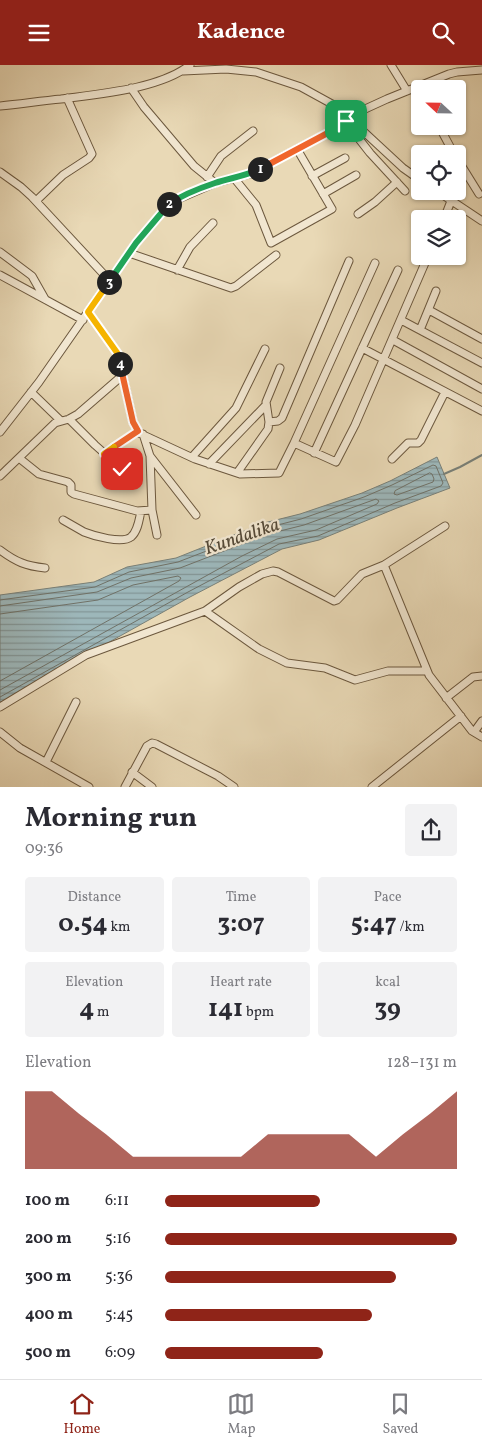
<!DOCTYPE html>
<html lang="en">
<head>
<meta charset="utf-8">
<style>
  :root { --surface:#fff; --page:#f2f2f3; --text:#2b2b33; --muted:#7c7c81; --line:#e1e1e2; --accent:#8f2418 }
  body { margin:0; font-family:Vollkorn,serif; background:var(--page); color:var(--text); height:100vh; display:flex; flex-direction:column; font-size:19px; white-space:nowrap }
  * { box-sizing:border-box; margin:0 }
  p { font-size:16px; color:var(--muted) }
  .icon { flex:none; width:28px; height:28px; fill:none; stroke:currentColor; stroke-width:2; stroke-linecap:round; stroke-linejoin:round }
  .map { position:relative; height:722px; overflow:hidden }
  .drawer { display:flex; flex-direction:column; background:var(--surface); flex:1 }
  .drawer>* { flex:none }
  .needle { width:32px; rotate:292deg }
  .fabs { position:absolute; left:411px; top:15px; display:grid; gap:10px }
  .fabs a { display:grid; place-items:center; width:55px; height:55px; border-radius:5px; background:var(--surface); box-shadow:0 1px 4px #0004; font-size:25px }
  .pin { position:absolute; display:grid; place-items:center; width:42px; height:42px; color:#fff; margin:-21px; border-radius:10px; box-shadow:0 2px 8px #0006 }
  .km { position:absolute; width:25px; height:25px; margin:-12px; border-radius:50%; background:#222; color:#fff; font-size:14px; line-height:25px; text-align:center }
  .round { display:grid; place-items:center; flex:none; width:52px; height:52px; border-radius:5px; background:var(--page) }
  .summary { display:flex; align-items:center; justify-content:space-between; height:85px; padding:0 25px }
  h1 { font-size:28px; font-weight:700; line-height:38px }
  .metrics { display:grid; grid-template-columns:repeat(3,1fr); gap:8px; height:85px; padding:5px 25px }
  .metrics div { display:grid; align-content:center; border-radius:5px; background:var(--page); text-align:center }
  .metrics b { font-size:25px; font-weight:700 }
  .metrics small { font-size:14px; font-weight:400 }
  .metrics p { font-size:14px }
  .chart { height:140px; padding:10px 25px }
  .chart p { display:flex; justify-content:space-between }
  .chart svg { width:100%; height:90px; margin-top:5px; fill:var(--accent); opacity:.7 }
  ul { padding:0 25px; list-style:none; font-size:16px }
  li { display:grid; grid-template-columns:80px 60px 1fr; align-items:center; height:38px }
  li i { height:12px; border-radius:6px; background:var(--accent) }
  header { display:flex; justify-content:space-between; align-items:center; height:65px; padding:0 25px; background:var(--accent); color:#fff; font-size:22px; font-weight:700 }
  .dock { display:flex; justify-content:space-around; align-items:center; height:70px; border-top:1px solid var(--line); background:var(--surface); font-size:14px; color:var(--muted) }
  .dock a { display:grid; justify-items:center; gap:2px }
  .dock .selected { color:var(--accent) }
  .map>svg:first-child { display:block }
  .water { fill:url(#water-rules); stroke:#798078 }
  .lines { fill:none; stroke-linecap:round; stroke-linejoin:round }
  .shore { stroke:#707268; stroke-width:1 }
  .stream { stroke:#798078; stroke-width:2 }
  .minor-casing { stroke:#6c583e; stroke-width:9 }
  .minor { stroke:#f1e6d0; stroke-width:7 }
  .split-1-casing { stroke:#fff; stroke-width:10 }
  .split-2-casing { stroke:#fff; stroke-width:10 }
  .split-3-casing { stroke:#fff; stroke-width:10 }
  .split-4-casing { stroke:#fff; stroke-width:10 }
  .split-5-casing { stroke:#fff; stroke-width:10 }
  .split-6-casing { stroke:#fff; stroke-width:10 }
  .split-1 { stroke:#f0652b; stroke-width:6 }
  .split-2 { stroke:#22a559; stroke-width:6 }
  .split-3 { stroke:#22a559; stroke-width:6 }
  .split-4 { stroke:#f5b400; stroke-width:6 }
  .split-5 { stroke:#f0652b; stroke-width:6 }
  .split-6 { stroke:#f5b400; stroke-width:6 }
  .labels { text-anchor:middle; dominant-baseline:central; stroke-width:4.5; stroke-linejoin:round; paint-order:stroke }
  .water-label { font-size:19px; font-style:italic; fill:#544937; stroke:#f1e6d0 }
</style>
</head>
<body>
<header><svg class="icon" aria-label="menu" viewBox="0 0 24 24"><path d="M4 6h16M4 12h16M4 18h16"/></svg>Kadence<svg class="icon" aria-label="search" viewBox="0 0 24 24"><circle cx="10" cy="10" r="6"/><path d="M15 15l6 6"/></svg></header>
<div class="map">
<svg width="482" height="722" viewBox="0 0 482 722">
  <defs>
    <pattern id="water-rules" width="6" height="5" patternUnits="userSpaceOnUse" patternTransform="scale(1.25)"><rect width="6" height="5" fill="#9db7ba"/><path d="M0 2.5h6" fill="none" stroke="#829596"/></pattern>
  </defs>
  <rect width="100%" height="100%" fill="#e9d9b6"/>
  <filter id="stains"><feTurbulence type="fractalNoise" baseFrequency=".004" numOctaves="4"/><feColorMatrix values="0 0 0 0 .2 0 0 0 0 .09 0 0 0 0 .02 0 0 0 .5 -.17"/></filter>
  <radialGradient id="worn" r=".72"><stop offset=".6" stop-color="#630" stop-opacity="0"/><stop offset="1" stop-color="#630" stop-opacity=".3"/></radialGradient>
  <path class="water" d="M437,392L450,423L397,443L319,475L282,484L190,532L0,638V530L94,517L127,502L176,493L264,458L300,449L362,428L390,416Z"/>
  <g class="lines">
    <path class="shore" d="M430,408L432,409L434,414L433,417L397,430L394,429L395,426Z
      M0,535L95,522L129,507L178,497L266,463L301,454L364,432L392,420L433,400L436,401L443,418L441,421L395,438L318,471L279,479L188,527L0,632
      M0,541L97,527L131,513L180,503L268,469L304,460L376,434L379,436L377,439L316,465L277,474L242,491L0,625
      M0,549L98,535L133,520L178,511L181,513L179,516L0,616"/>
    <path class="stream" d="M444,409L460,402L482,390"/>
    <g class="minor-casing">
      <path id="minor" d="M391,0L407,26
        M183,6L226,4L256,7L301,22L352,50L387,34L449,9L457,7L482,5
        M131,23L144,42L194,101L215,118
        M0,41C20,39 41,36 61,34C98,29 160,24 190,0
        M349,53L403,103L420,115
        M345,56L370,88L405,126
        M439,61L454,89
        M458,95L479,129
        M0,107L21,122L32,132L110,216
        M312,111L345,93
        M207,112L221,91L253,66
        M234,113L256,140L271,178L332,144L297,84
        M437,126L482,156
        M323,129L356,110
        M36,136L63,110L89,93L92,89L67,33
        M358,149L375,137L397,117
        M444,154L451,136
        M0,187L32,211L45,234
        M129,188L231,223L236,221L276,190
        M177,205L190,182L213,158
        M0,210L83,255
        M429,245L482,274
        M88,247L118,289L133,357L139,368L195,394L240,409L279,408L294,378L336,397L355,360L428,191
        M401,255L482,298
        M420,265L436,226
        M393,275L482,324
        M362,283L482,346
        M31,327L61,356
        M69,354L95,380L122,404
        M269,357L278,356L282,353L349,196
        M0,367L39,317L136,178L169,139L178,134L215,118L250,109L339,62L352,50
        M143,369L150,391L196,450
        M294,378L375,198
        M314,388L398,205
        M104,389L138,366
        M150,391L152,445L157,470
        M192,392L236,343L265,284
        M19,393L39,409L68,417L71,420V427L74,429L137,446L152,445
        M392,394L408,378H418L421,375L445,327
        M209,399L266,340
        M237,408L268,364L269,357L266,337L280,303
        M0,411L55,358L69,354L78,349L123,310
        M63,455C70,459 77,463 84,467C94,471 122,479 131,472C138,466 139,455 141,446
        M0,485C16,497 26,501 45,503
        M384,500L429,610L472,666L482,672
        M205,546L259,584L287,598L325,603L355,615L388,606H427
        M446,633L473,612L482,611
        M0,642L86,590L205,546L239,522L262,509L273,506L278,507L334,536L337,535L362,509L384,500L445,461
        M0,667L20,683L89,722
        M474,667L482,656
        M46,697L76,637
        M132,707L152,722
        M125,722L147,681L152,678L156,679L218,711L234,722
        M372,722L461,651"/>
    </g>
    <use href="#minor" class="minor"/>
  </g>
  <g class="lines">
    <g class="split-1-casing">
      <path id="split-1" d="M260,104L339,62L346,56"/>
    </g>
    <g class="split-2-casing">
      <path id="split-2" d="M169,139C182,130 200,123 215,118C230,113 246,111 260,104"/>
    </g>
    <g class="split-3-casing">
      <path id="split-3" d="M109,217L136,178L169,139"/>
    </g>
    <g class="split-4-casing">
      <path id="split-4" d="M109,217L88,247L118,289L120,299"/>
    </g>
    <g class="split-5-casing">
      <path id="split-5" d="M114,382L138,366L133,357L120,299"/>
    </g>
    <g class="split-6-casing">
      <path id="split-6" d="M114,382L104,389L122,404"/>
    </g>
    <use href="#split-1" class="split-1"/>
    <use href="#split-2" class="split-2"/>
    <use href="#split-3" class="split-3"/>
    <use href="#split-4" class="split-4"/>
    <use href="#split-5" class="split-5"/>
    <use href="#split-6" class="split-6"/>
  </g>
  <g class="labels">
    <g class="water-label">
      <text transform="translate(242 472) rotate(-19)">Kundalika</text>
    </g>
  </g>
  <rect width="100%" height="100%" filter="url(#stains)"/>
  <rect width="100%" height="100%" fill="url(#worn)"/>
</svg>
<div class="fabs">
<a><svg class="needle" viewBox="-14 -14 28 28"><path d="M0-13l5 13h-10z" fill="#e53935"/><path d="M0 13l5-13h-10z" fill="#7c7c81"/></svg></a>
<a><svg class="icon" aria-label="locate" viewBox="0 0 24 24"><circle cx="12" cy="12" r="6"/><path d="M12 2v4M12 18v4M2 12h4M18 12h4"/></svg></a>
<a><svg class="icon" aria-label="layers" viewBox="0 0 24 24"><path d="M12 4l9 5-9 5-9-5zM3 14l9 5 9-5"/></svg></a>
</div>
<div class="pin" style="left:346px;top:56px;background:#1e9e55"><svg class="icon" aria-label="arrive" viewBox="0 0 24 24"><path d="M6 21V4h12l-3 4 3 4H6"/></svg></div>
<div class="pin" style="left:122px;top:404px;background:#d93025"><svg class="icon" aria-label="check" viewBox="0 0 24 24"><path d="M5 12l5 5 9-10"/></svg></div>
<b class="km" style="left:260px;top:104px">1</b>
<b class="km" style="left:169px;top:139px">2</b>
<b class="km" style="left:109px;top:217px">3</b>
<b class="km" style="left:120px;top:299px">4</b>
</div>
<section class="drawer">
<div class="summary"><div><h1>Morning run</h1><p>09:36</p></div><a class="round"><svg class="icon" aria-label="share" viewBox="0 0 24 24"><path d="M12 15V3M7 8l5-5 5 5M5 13v7h14v-7"/></svg></a></div>
<div class="metrics">
<div><p>Distance</p><b>0.54<small> km</small></b></div>
<div><p>Time</p><b>3:07</b></div>
<div><p>Pace</p><b>5:47<small> /km</small></b></div>
</div>
<div class="metrics">
<div><p>Elevation</p><b>4<small> m</small></b></div>
<div><p>Heart rate</p><b>141<small> bpm</small></b></div>
<div><p>kcal</p><b>39</b></div>
</div>
<div class="chart"><p><span>Elevation</span>128–131 m</p>
<svg viewBox="0 0 160 44" preserveAspectRatio="none"><path d="M0 44V6L10 6L20 17L30 27L40 38L50 38L60 38L70 38L80 38L90 27L100 27L110 27L120 27L130 38L140 27L150 17L160 6V44z"/></svg>
</div>
<ul>
<li><b>100 m</b>6:11<i style="width:53%"></i></li>
<li><b>200 m</b>5:16<i style="width:100%"></i></li>
<li><b>300 m</b>5:36<i style="width:79%"></i></li>
<li><b>400 m</b>5:45<i style="width:71%"></i></li>
<li><b>500 m</b>6:09<i style="width:54%"></i></li>
</ul>
</section>
<nav class="dock">
<a class="selected"><svg class="icon" aria-label="home" viewBox="0 0 24 24"><path d="M3 11l9-7 9 7M6 9v11h12V9"/></svg>Home</a>
<a><svg class="icon" aria-label="map" viewBox="0 0 24 24"><path d="M3 6l6-2 6 2 6-2v14l-6 2-6-2-6 2zM9 4v14M15 6v14"/></svg>Map</a>
<a><svg class="icon" aria-label="saved" viewBox="0 0 24 24"><path d="M7 4h10v16l-5-4-5 4z"/></svg>Saved</a>
</nav>
</body>
</html>
